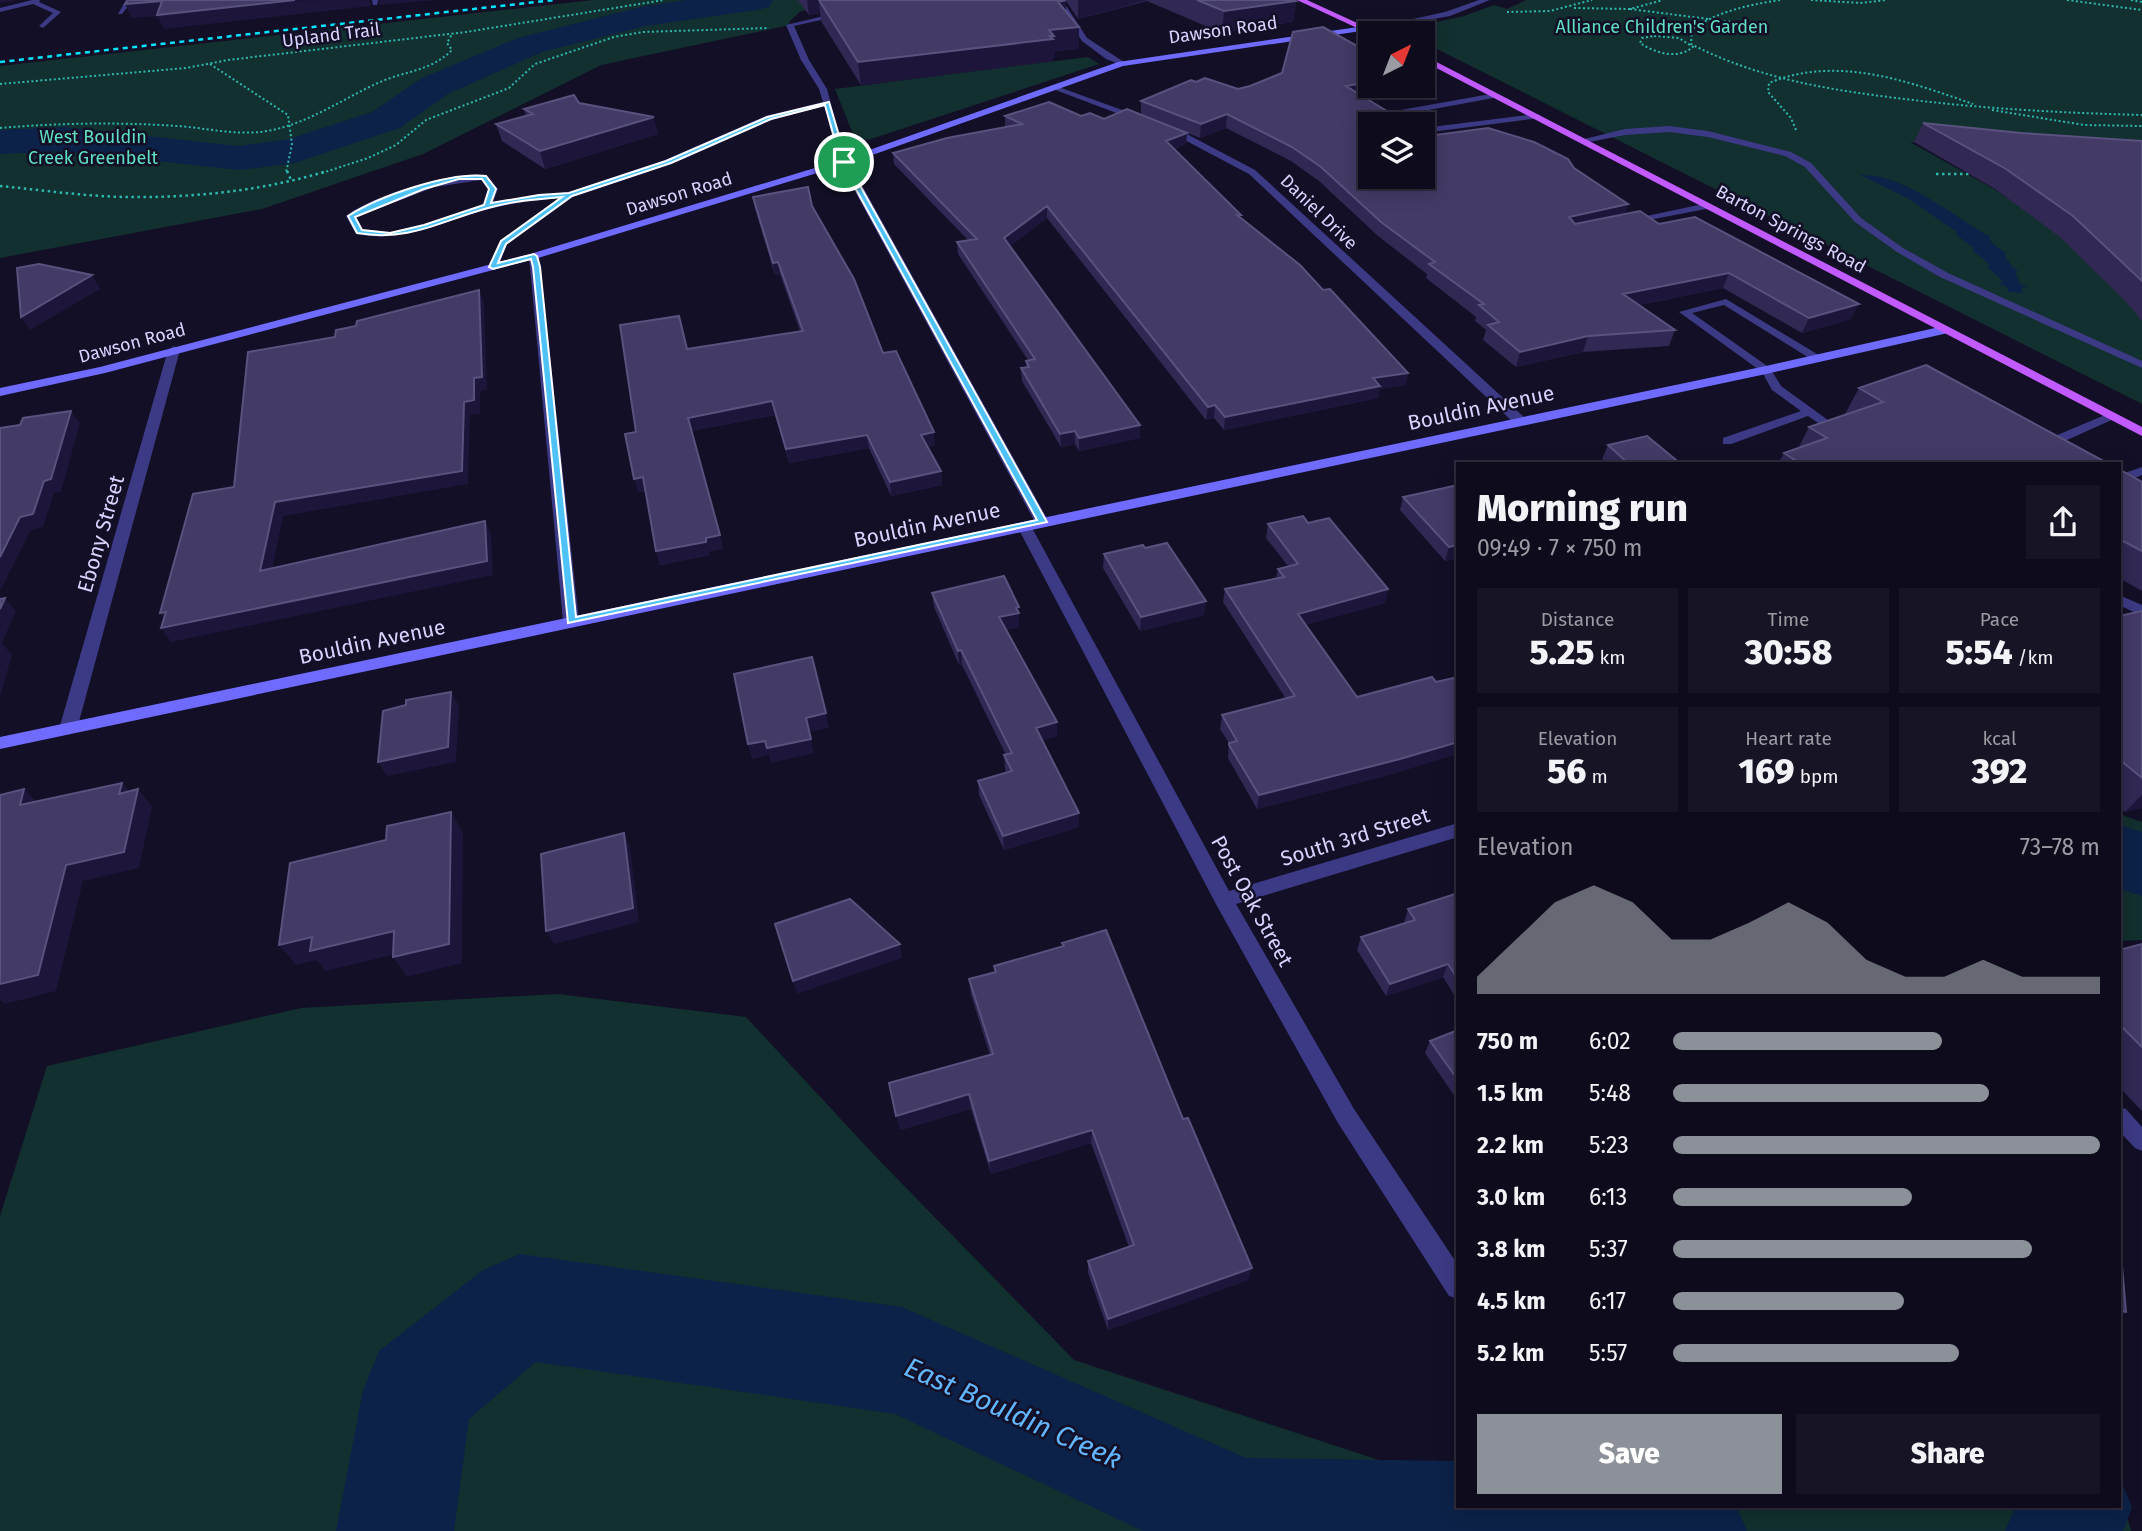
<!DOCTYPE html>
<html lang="en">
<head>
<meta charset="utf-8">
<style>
  :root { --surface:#0e0b1c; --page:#171425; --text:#f1f3f6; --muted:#9b9ba3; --line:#2e2b3b; --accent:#8c9099 }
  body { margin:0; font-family:"Fira Sans",sans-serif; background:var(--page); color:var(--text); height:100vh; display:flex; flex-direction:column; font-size:26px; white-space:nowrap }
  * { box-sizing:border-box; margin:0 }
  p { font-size:23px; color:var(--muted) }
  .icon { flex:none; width:38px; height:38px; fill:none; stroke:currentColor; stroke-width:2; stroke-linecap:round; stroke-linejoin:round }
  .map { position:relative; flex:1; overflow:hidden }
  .details { position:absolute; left:1456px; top:462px; width:665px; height:1046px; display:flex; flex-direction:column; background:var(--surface); border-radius:0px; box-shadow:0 4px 18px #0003,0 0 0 2px var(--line) }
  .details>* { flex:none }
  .needle { width:46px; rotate:42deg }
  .buttons { position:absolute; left:1358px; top:21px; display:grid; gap:14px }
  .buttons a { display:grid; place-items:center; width:77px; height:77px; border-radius:0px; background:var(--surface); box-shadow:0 4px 18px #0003,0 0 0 2px var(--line); font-size:35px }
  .pin { position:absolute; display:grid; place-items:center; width:60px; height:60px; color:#fff; margin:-30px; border:4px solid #fff; border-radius:50%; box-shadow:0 2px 7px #0007 }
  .round { display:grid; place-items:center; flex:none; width:74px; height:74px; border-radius:0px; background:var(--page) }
  .head { display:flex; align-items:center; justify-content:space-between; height:119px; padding:0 21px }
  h1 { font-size:38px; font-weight:800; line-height:52px }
  .stats { display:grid; grid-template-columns:repeat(3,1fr); gap:10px; height:119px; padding:7px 21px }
  .stats div { display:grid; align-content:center; border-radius:0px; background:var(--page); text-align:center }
  .stats b { font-size:35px; font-weight:800 }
  .stats small { font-size:19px; font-weight:400 }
  .stats p { font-size:19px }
  .chart { height:196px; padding:14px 21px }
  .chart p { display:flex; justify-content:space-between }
  .chart svg { width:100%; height:126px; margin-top:7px; fill:var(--accent); opacity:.7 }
  .action { display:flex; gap:14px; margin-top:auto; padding:14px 21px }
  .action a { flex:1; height:80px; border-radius:0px; background:var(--accent); color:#fff; font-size:28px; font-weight:800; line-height:80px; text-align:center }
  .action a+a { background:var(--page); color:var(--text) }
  ul { padding:0 21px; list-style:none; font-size:23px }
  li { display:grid; grid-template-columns:112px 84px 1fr; align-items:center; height:52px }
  li i { height:18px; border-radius:9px; background:var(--accent) }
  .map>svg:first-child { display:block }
  .green { fill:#12302f }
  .water { fill:#0c2248 }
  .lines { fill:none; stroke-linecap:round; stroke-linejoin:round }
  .stream { fill:#0c2248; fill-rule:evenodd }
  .river { fill:#0c2248; fill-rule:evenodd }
  .path-far1 { stroke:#2fb8b0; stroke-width:2; stroke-dasharray:2 2.5; stroke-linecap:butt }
  .path { stroke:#2fb8b0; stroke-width:2.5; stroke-dasharray:2.5 3.5; stroke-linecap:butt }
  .lane { fill:#3d3a85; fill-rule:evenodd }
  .street { fill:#3d3a85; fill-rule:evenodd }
  .secondary { fill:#6f6bff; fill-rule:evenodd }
  .primary { fill:#c25bff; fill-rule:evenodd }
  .rail { stroke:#00e5ff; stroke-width:2.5; stroke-dasharray:5 4.5; stroke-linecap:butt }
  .wall { fill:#312854 }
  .shaded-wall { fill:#1d163a }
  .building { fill:#433a66; stroke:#5a527e; stroke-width:2 }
  .route { fill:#4fc3f7; stroke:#fff; stroke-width:2; fill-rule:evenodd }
  .labels { text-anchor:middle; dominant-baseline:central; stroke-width:5; stroke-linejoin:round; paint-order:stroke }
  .far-park-label { font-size:18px; fill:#5fe0c0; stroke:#130f26 }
  .far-street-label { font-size:18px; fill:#d9d4ff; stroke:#130f26 }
  .street-label { font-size:21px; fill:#d9d4ff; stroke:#130f26 }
  .near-water-label { font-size:28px; font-style:italic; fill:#62b6ff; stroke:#130f26 }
</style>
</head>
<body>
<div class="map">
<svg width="2142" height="1531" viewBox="0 0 2142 1531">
  <rect width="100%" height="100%" fill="#130f26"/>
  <path class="green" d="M593,0H886L801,11L789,22L790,25L601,65L423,154L262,209L0,258V66Z
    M1526,0H2142V161L2010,152L1910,142L1994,189L2063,236L2130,303L2142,321V404L1423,42V33L1405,32L1411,28L1464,16L1494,5L1507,9Z
    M1088,57L1099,64L868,140L854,137L835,89Z
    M2119,814L2142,822V940L2119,941Z
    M558,994L746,1017L876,1157L1074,1360L1458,1486V1507H2119V1488L2131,1531H0V1216L47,1066L301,1008Z"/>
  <path class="water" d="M1860,175C1905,174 1951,215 1987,235C1993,237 1989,238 1990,240C1995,247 2002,249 2007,254H2004L2012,267L2019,271H2015L2020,283L2028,288L2022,287V293L2008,292L2007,287L1998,283L2004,282L1987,267L1990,266C1985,259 1978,256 1972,250L1975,249L1955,234L1958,233L1909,199Z"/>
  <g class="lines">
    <path class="stream" d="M0,137L12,140L13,141L10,143L0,141Z"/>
    <path class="river" d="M687,0H773L769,7L757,10L646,26L542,52L448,94L400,128L295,163L239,170L65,151L0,154V130L65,127L239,146L289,139L372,112L422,78L518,38L645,6Z
      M2119,825L2142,832V896L2119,889Z
      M520,1254L902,1307L1246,1458L1458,1461V1507H1737L1747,1531H1143L895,1414L536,1362L469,1419L454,1531H336L363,1390L379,1351L483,1270Z
      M2119,1476L2132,1507L2123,1531H2005L2015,1507H2119Z"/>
    <path class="path-far1" d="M1780,0C1748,5 1719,11 1692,29L1691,44C1760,80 1836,91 1913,100C1989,109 2065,113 2142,115
      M1811,0L1860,3L1886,0
      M2067,0L2142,10
      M2131,0L2142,2
      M1574,8L1630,9L1663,0
      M1630,9L1732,22
      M1507,12L1550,11L1592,0
      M1654,36L1679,38L1693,47C1677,60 1655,53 1640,43L1642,38Z
      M210,64L288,115L292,144L286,173
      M0,84L186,68L228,60L466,32L664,0
      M1992,110L2084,125L2142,126
      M0,128C59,123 118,122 177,126C207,128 237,136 267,131C308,124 342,99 380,82C405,71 431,71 452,50L447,43L452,34
      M1796,130L1791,118L1768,92L1769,83C1836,55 1908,81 1973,104
      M322,173L368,158L396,145L426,120L509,88L535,64L614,37L643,32L769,28"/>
    <path class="path" d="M287,171L292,182
      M1936,174H1974
      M0,186C41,190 83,196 124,197C192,198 263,191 327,171"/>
    <path class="lane" d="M32,0H40L39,2L61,12L43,28L39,26L53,13L33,4L0,12V8Z
      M126,0H133L122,14H118Z
      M372,0H378L377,5H373Z
      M1055,0L1063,1L1087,38L1124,62V66L1106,59L1082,41Z
      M841,12L843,15L794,26L809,60L827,89L847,164L840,162L824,106L772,120L671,164L573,197L507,244L498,267L493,270L488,267L500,241L559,198C536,200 511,203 489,209C442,221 406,244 356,234L346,216C372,196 454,171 486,175L498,189L493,202L569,192L665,160L766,116L823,102L819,89L801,60L786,25ZM481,180L488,189L483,204L423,225L390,232L362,229L356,217L435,187Z
      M1394,22L1397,26L1365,30L1361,28Z
      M1496,93L1499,97L1401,115L1399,119L1406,124H1396L1391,120L1395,111Z
      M1537,114L1541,116L1540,118L1423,133V128Z
      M1669,126L1708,131L1791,152L1811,163L1861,218L1903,248L1948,273L2142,361V368L1940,277L1897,252L1855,222L1805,167L1785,156L1708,137L1669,132L1625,135L1584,143L1580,140L1625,129Z
      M1708,203L1713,206L1711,208L1628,224L1623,221Z
      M1726,299L1822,357V361H1814L1724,305L1692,313L1770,368L1781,386L1832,423V427H1824L1808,416L1731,444H1723V438L1801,411L1772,390L1762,372L1679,312Z
      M2112,412L2118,416L2116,418L2058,444H2050L2038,435L2044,431L2055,436Z
      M2142,467V475L2130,480L2142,486V495L2119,484V475Z
      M2119,595L2142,605V616L2119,605Z
      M2119,1107L2126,1109L2142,1127V1151L2135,1148L2119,1131Z"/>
    <path class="street" d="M1479,0H1490L1450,16L1394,26L1390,24L1445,12Z
      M1053,85L1183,132L1255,170L1525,418V424H1515L1249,174L1177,136L1053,89Z
      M841,160L849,162L1049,522L1047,525L1042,526L1035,522L839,162Z
      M534,253L539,256L579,621L571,626L563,621L529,256Z
      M174,346L180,350L77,729L68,735L59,729L168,350Z
      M1024,522L1031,526L1229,891L1458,823V837L1236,904L1354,1109L1458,1265V1299L1449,1296L1338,1123L1217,906L1017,526Z"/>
    <path class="secondary" d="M1365,26L1368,30L1123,66L847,164L538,258L105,373L0,396V388L100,367L530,254L841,160L1118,62Z
      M1944,326L1948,327V333L1766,374L0,749V737L1766,366Z"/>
    <path class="primary" d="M1297,0H1307L1379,33L1370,34Z
      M1423,55L2142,427V436L1423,61Z"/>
    <path class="rail" d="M0,62L554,0"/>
  </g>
  <path class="wall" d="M798,0H1294L1296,1L1293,22L1222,33L1147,1L1078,19L1066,1V11L1079,27V49L1055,51V58H1053V61L861,85L821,21L820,13L809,15Z
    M1282,73L1370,86H1409L1408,87L1362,96L1428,136L1574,168L1628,204L1625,214L1659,224L1851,319L1802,333L1723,288L1639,305L1675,330L1669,346L1583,352L1516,367L1483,340L1486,330L1475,321L1476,317L1426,278L1427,274L1378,236L1319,181L1291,161L1226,128L1200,138L1141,114V101L1196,82L1238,89L1250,86Z
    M579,103L658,134L545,169L502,141L496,124L526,116L524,109Z
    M1005,116H1081L1187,133L1186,144L1174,149L1241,218L1323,290L1408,373L1405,385L1380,389L1378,398L1224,430L1214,418L1206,420L1047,218L1010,246L1140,438L1079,451L1075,444L1061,447L1022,381L1021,368L1026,367V361L1028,360L958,254L957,242L968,240L894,164L893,153L1005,127Z
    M1923,123L2021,133L2142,141V321L2127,303L2060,237L1995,189L1914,142Z
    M753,197L812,206L883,353L935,445L928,447L941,471L942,485L891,496L869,448L789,463L775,415L691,431L723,549L710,551V555L660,565L656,551L646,491L638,492L636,432L800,331L780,274L775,275L755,209Z
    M1859,388L2109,464H1778L1784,453L1799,447L1809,427L1846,414H1845Z
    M1608,445L1681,464H1608L1602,459Z
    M2119,469L2142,482V591L2119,578Z
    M1458,485V558L1445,561L1400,510L1403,497Z
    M1308,523L1388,589L1385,603L1305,625L1396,773L1257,809L1228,758L1229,743L1220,729L1222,715L1286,699L1223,602L1225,589L1276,578L1278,569L1288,566L1266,538L1268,524Z
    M1145,548L1206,601L1204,615L1140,631L1103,568L1104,554Z
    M932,593L1019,607V627L1006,630L1057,722V736L1042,740L1079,813V827L1004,850L979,795L978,781L1006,773L1005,769L1004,755H1006L962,665H959L934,607Z
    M2142,611V808L2125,812L2119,807V616Z
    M1458,893V1001L1443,977L1386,996L1357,950L1361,937L1404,923L1408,909Z
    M1062,943L1248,1280L1108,1330L1088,1273V1261L1129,1247L1091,1143L991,1174L971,1109L900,1130L990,1055L971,995L969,979L994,972V966L1062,947Z
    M2142,944V1111L2119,1087V950Z
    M1458,1030V1101L1425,1053L1430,1041Z
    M2119,1231L2126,1312L2119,1316Z"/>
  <path class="shaded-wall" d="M0,0H18L0,3Z
    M370,0L371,6L164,29L157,16L132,18L125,4L162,1Z
    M378,0H436L380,5Z
    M807,0H819L820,13L809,15Z
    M1066,0V22L1058,2Z
    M1078,0H1147L1078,19Z
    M1296,1L1293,22L1222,33L1224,11Z
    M1079,27V49L1055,51V58H1053V61L861,85L858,62L1049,30Z
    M1370,82V86H1409L1408,87L1344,99L1346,86Z
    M1227,114L1226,128L1200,138L1201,124Z
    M654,117L658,134L545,169L540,151Z
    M1187,133L1186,144L1165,152L1166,141Z
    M1628,204L1624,218L1565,232L1569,217Z
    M1047,206V218L1005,250L1004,238Z
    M778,262L780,274L775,275L773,263Z
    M1729,273L1723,288L1617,309L1623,294Z
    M92,275L100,289L30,330L21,317Z
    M479,290L484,303L487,390L480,392V414L470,415L468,484L283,516L269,585L260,571L275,502L464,402Z
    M1859,304L1851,319L1802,333L1809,318Z
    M1588,336L1583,352L1516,367L1520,352Z
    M1408,373L1405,385L1380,389L1378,398L1224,430L1225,417L1373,378Z
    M772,401L775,415L691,431L688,418Z
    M1215,405L1214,418L1206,420L1208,407Z
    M71,411L80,423L61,492L54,493L43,527L31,530L0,591V557L20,517L44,481Z
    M1140,425V438L1079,451V438Z
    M1075,431V444L1061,447L1060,434Z
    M934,432L935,445L923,448L921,435Z
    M867,435L869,448L789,463L786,449Z
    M941,471L942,485L891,496L890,482Z
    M643,477L648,490L638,492L634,479Z
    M485,521L491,535L493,575L171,642L161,628L169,626L160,613Z
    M720,535L723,549L710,551V555L660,565L656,551L706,538Z
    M1458,545V558L1445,561L1449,547Z
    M1388,589L1385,603L1295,628L1298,614Z
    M5,598L16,611L2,643L12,655L0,696V609Z
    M1206,601L1204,615L1140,631L1141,617Z
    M1019,607V627L1000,632L999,617Z
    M961,650L962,665H959L958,651Z
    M451,692L459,706L456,762L387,776L378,762Z
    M826,713L829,728L809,732L806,718Z
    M1057,722V736L1036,742V728Z
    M811,739L814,753L771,763L769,755L752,759L748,744L765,741Z
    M1458,742V754L1396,773L1257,809L1259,795Z
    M122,783L136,799L138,789L152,806L139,868L83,881L56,991L5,1004L0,1000V984L66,865L119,794Z
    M24,789L41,806L20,805Z
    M2142,795V808L2125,812Z
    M451,812L463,832L462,963L407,977L393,957Z
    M1079,813V827L1004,850L1003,836Z
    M624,833L630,847L639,922L554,944L546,931Z
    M394,931L408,951L326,971L317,960L296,965L279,945L312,937Z
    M900,944L902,958L797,994L793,981Z
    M1448,964L1443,977L1386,996L1390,984Z
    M969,1094L971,1109L900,1130L896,1116Z
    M1092,1130L1091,1143L991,1174L989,1161Z
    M1252,1268L1248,1280L1108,1330V1319Z"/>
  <path class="building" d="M128,0H295L157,15L162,1L125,4Z
    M819,0H1066L1058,2L1079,27L1049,30L1054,36H1050L1053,39L858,62Z
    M1197,0H1294L1296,1L1224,11Z
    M1323,27L1370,53V82L1346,86L1408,124H1370V177H1423V133L1428,136L1488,128L1534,142L1568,159L1574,168L1628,204L1569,217L1575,224L1640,211L1659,224L1695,217L1859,304L1809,318L1729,273L1623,294L1675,330L1588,336L1520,352L1488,325L1499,322L1479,305L1484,304L1429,264L1435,262L1381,222L1321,167L1292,147L1227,114L1201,124L1141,101L1191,80L1196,82L1205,78L1238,89L1250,86L1282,73L1293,32Z
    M574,95L579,103L654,117L540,151L496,124L533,114L524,109Z
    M1049,102L1081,116L1090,113L1104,119L1127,109L1187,133L1166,141L1241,215H1237L1300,265L1323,290L1330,289L1408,373L1373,378L1380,386L1225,417L1215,405L1208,407L1047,206L1004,238L1140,425L1079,438L1075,431L1060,434L1021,368L1029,367L1026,361L1035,359L957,242L977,239L893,153L947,138L1022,124L1005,116Z
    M1923,123L2021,133L2142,141V281L2073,216L2006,169Z
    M808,187L812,206L854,279L883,353L896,351L934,432L921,435L941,471L890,482L867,435L786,449L772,401L688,418L720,535L706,538V542L656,551L643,477L634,479L625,434L636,432L620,325L679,316L687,349L803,331L778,262L773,263L753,197Z
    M39,264L92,275L21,317L17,268Z
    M479,290L482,377L474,378V400L464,402L462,471L275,502L260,571L485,521L487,561L161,628L166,612L160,613L193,494L234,487L248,352L335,337L336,330L356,326L357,321Z
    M1926,365L2109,464H1801L1784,453L1827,438L1809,427L1883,402L1859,388Z
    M71,411L51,479L44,481L33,514L20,517L0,557V428L20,425L23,418Z
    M1647,436L1681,464H1629L1608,445Z
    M2119,469L2142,482V551L2119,539Z
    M1458,485V545L1449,547L1403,497Z
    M1303,516L1308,523L1329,518L1388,589L1298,614L1357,697L1432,677L1436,682L1458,677V742L1400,759L1259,795L1229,745V743L1237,741L1222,715L1295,696L1225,589L1284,577L1278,569L1298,564L1268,524Z
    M1167,543L1206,601L1141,617L1104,554L1143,545L1145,548Z
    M1004,576L1019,607L1016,608L1019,613L999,617L1057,722L1036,728L1079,813L1003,836L978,781L1012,771L1004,755L1012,753L961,650L958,651L932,593Z
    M5,598L0,609V599Z
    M2142,611V778L2119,759V616Z
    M812,657L826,713L806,718L811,739L767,748L765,741L748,744L734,674Z
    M451,692L448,747L378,762L383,711L406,705V700Z
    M122,783L119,794L138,789L124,852L66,865L38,975L0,984V795L24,789L20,805Z
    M451,812L449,944L393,957L394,931L310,951L312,937L279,945L290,863L386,840L387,826Z
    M624,833L633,908L546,931L541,854Z
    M1458,893V979L1448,964L1390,984L1361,937L1415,920L1408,909Z
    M850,899L900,944L793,981L775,924Z
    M1106,930L1183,1119L1188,1118L1252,1268L1108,1319L1088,1261L1134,1245L1092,1130L989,1161L969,1094L896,1116L889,1083L993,1054L969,979L996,972L994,966L1064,946L1062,943Z
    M2142,944V1047L2119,1024V950Z
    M1458,1030V1080L1430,1041Z
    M2119,1231L2126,1312L2119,1310Z"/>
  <path class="route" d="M829,102L847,162L1047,522L568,623L533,267L531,259L493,269L489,267L501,241L562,197C538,199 512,201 488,208C440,221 409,242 357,233L348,216C379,196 448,172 486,176L496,189L491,203L539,195L569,193L666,161L767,117ZM825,105L841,162L1037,520L576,617L540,267L537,256L534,254L498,263L506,244L572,196L671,163L771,119ZM459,179H482L489,189L484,205L424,225L390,233L362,230L355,217L424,189Z"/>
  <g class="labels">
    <g class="far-park-label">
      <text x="1662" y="27">Alliance Children's Garden</text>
      <text x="93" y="137">West Bouldin<tspan x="93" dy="21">Creek Greenbelt</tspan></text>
    </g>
    <g class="far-street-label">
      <text transform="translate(1223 30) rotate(-8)">Dawson Road</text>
      <text transform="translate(331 35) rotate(-7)">Upland Trail</text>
      <text transform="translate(679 194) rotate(-17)">Dawson Road</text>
      <text transform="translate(1319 212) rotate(44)">Daniel Drive</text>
      <text transform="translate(1791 229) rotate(28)">Barton Springs Road</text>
      <text transform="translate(132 343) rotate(-15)">Dawson Road</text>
    </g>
    <g class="street-label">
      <text transform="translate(1481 408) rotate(-12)">Bouldin Avenue</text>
      <text transform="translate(927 525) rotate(-12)">Bouldin Avenue</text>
      <text transform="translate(101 534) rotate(-74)">Ebony Street</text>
      <text transform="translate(372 642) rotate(-12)">Bouldin Avenue</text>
      <text transform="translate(1355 837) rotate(-17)">South 3rd Street</text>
      <text transform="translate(1252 901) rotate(61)">Post Oak Street</text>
    </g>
    <g class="near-water-label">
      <text transform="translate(1013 1413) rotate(24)">East Bouldin Creek</text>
    </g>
  </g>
</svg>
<div class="buttons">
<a><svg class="needle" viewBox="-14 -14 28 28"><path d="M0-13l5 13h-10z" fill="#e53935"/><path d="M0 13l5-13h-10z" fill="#9b9ba3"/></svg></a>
<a><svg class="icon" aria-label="layers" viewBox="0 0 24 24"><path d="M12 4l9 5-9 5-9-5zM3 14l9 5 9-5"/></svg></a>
</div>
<div class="pin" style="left:844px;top:162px;background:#1e9e55"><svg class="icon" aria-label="arrive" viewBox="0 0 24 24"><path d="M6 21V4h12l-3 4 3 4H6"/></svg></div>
<section class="details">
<div class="head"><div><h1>Morning run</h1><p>09:49 · 7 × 750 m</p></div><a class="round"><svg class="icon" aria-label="share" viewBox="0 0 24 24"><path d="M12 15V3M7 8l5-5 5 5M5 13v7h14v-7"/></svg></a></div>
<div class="stats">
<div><p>Distance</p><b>5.25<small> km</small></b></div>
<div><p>Time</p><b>30:58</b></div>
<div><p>Pace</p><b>5:54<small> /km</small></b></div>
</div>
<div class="stats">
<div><p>Elevation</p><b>56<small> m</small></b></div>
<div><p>Heart rate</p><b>169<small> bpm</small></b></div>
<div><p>kcal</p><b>392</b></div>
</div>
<div class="chart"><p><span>Elevation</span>73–78 m</p>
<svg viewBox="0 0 160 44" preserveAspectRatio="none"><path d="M0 44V38L10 25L20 12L30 6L40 12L50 25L60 25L70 19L80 12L90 19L100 32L110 38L120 38L130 32L140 38L150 38L160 38V44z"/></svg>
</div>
<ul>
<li><b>750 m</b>6:02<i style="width:63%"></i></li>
<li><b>1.5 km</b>5:48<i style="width:74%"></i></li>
<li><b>2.2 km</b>5:23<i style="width:100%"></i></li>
<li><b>3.0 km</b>6:13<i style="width:56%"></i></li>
<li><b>3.8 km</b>5:37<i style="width:84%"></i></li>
<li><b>4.5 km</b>6:17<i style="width:54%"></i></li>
<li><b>5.2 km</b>5:57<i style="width:67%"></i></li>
</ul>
<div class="action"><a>Save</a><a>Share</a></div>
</section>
</div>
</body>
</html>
